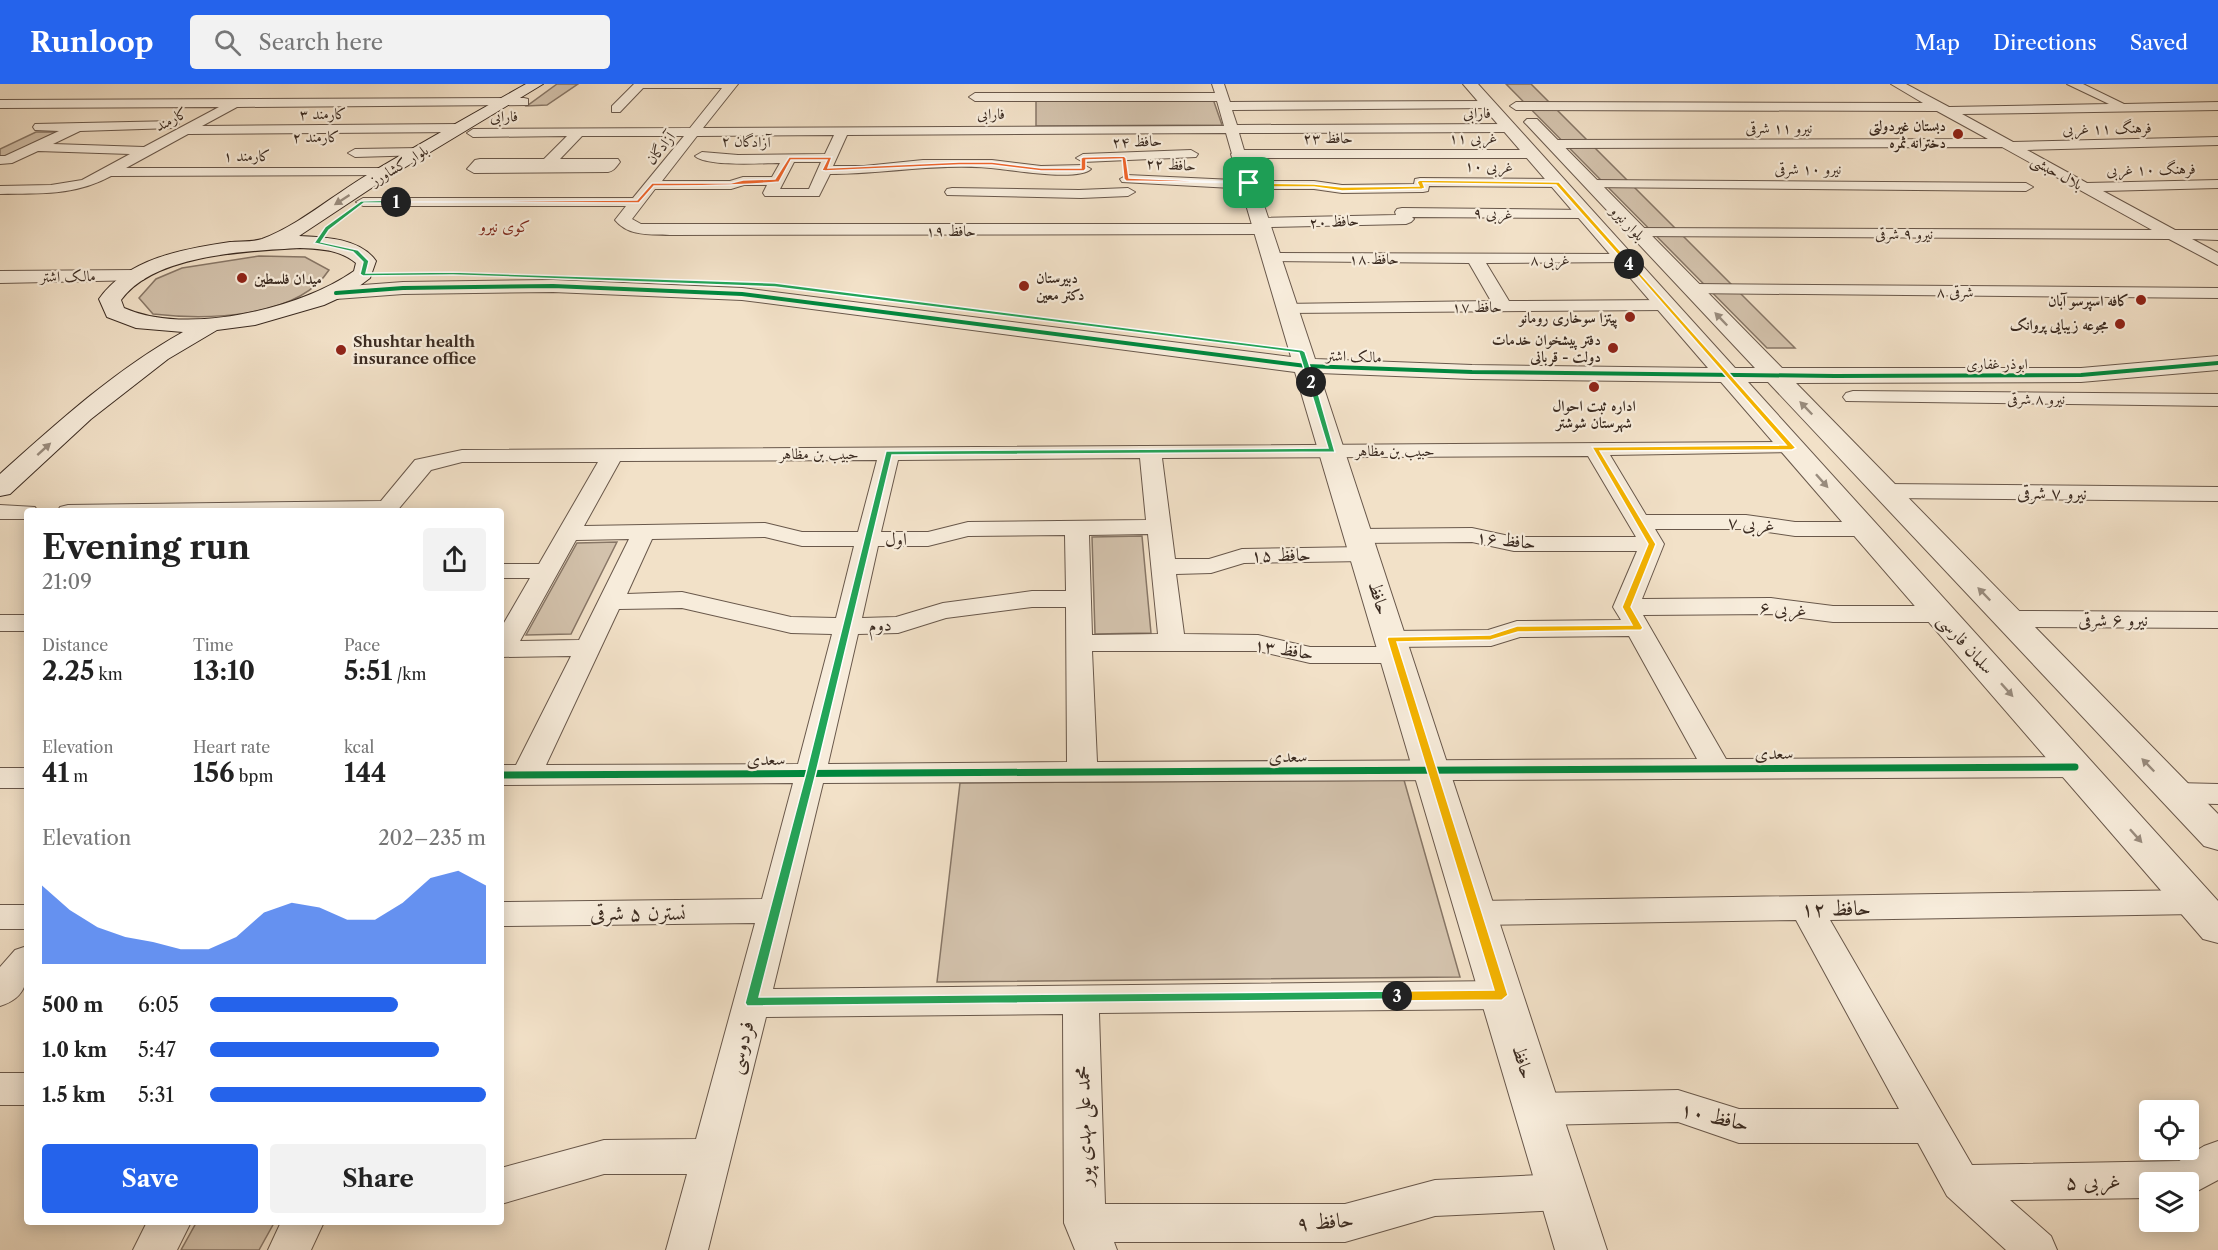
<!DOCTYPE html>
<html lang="en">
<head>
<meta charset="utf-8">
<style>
  :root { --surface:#fff; --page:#f2f2f2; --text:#222; --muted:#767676; --accent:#2563eb }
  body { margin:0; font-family:"Libre Caslon Text",Amiri,serif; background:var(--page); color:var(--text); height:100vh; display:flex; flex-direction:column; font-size:22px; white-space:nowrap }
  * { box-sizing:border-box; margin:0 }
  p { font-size:20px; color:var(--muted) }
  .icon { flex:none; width:33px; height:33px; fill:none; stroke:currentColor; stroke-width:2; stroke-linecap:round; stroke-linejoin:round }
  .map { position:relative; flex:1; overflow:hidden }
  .side { position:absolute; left:24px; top:424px; width:480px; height:717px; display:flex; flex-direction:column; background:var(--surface); border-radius:6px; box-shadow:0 3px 15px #0003 }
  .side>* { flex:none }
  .tools { position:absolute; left:2139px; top:1016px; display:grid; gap:12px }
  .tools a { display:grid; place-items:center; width:60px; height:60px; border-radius:6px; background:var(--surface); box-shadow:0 3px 15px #0003; font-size:30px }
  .pin { position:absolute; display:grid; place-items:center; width:51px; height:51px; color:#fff; margin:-26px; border-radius:12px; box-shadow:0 3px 9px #0006 }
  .km { position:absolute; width:30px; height:30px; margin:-15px; border-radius:50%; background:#222; color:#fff; font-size:16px; line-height:30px; text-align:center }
  .round { display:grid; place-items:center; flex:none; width:63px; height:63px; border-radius:6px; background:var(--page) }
  .headline { display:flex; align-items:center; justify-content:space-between; height:102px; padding:0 18px }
  h1 { font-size:33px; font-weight:700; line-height:45px }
  .figures { display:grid; grid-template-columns:repeat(3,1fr); gap:9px; height:102px; padding:6px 18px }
  .figures div { display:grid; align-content:center }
  .figures b { font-size:26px; font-weight:700 }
  .figures small { font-size:16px; font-weight:400 }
  .figures p { font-size:16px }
  .chart { height:168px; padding:12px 18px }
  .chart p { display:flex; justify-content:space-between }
  .chart svg { width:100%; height:108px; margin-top:6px; fill:var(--accent); opacity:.7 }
  .action { display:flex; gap:12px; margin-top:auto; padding:12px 18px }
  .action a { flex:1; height:69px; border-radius:6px; background:var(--accent); color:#fff; font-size:24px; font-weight:700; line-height:69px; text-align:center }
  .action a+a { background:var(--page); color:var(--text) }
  ul { padding:0 18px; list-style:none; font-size:20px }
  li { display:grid; grid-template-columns:96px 72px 1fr; align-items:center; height:45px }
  li i { height:15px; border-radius:8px; background:var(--accent) }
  header { display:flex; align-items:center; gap:36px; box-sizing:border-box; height:84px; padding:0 30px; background:var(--accent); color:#fff }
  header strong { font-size:28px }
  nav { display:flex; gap:33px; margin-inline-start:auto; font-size:21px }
  .search { width:420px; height:54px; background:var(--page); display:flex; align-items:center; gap:15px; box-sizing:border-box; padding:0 21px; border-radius:6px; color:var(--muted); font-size:22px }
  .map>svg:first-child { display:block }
  .green { fill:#d3c2ac; stroke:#877666; stroke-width:1.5 }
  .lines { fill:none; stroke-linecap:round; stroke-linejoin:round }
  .minor-casing { stroke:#69584b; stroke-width:2 }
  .tertiary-casing { stroke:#69584b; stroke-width:2 }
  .secondary-casing { stroke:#3b2b21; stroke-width:2 }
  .minor { fill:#f7ecdb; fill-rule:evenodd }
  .tertiary { fill:#f7ecdb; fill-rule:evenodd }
  .secondary { fill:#f7ecdb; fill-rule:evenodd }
  .cycleway-far1-casing { stroke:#f7ecdb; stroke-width:6 }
  .cycleway-casing { stroke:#f7ecdb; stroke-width:10 }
  .cycleway-far1 { stroke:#00873e; stroke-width:4 }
  .cycleway { stroke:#00873e; stroke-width:7 }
  .oneway { fill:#998c7e }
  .split-1 { fill:#f0652b; stroke:#fff; stroke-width:1.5 }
  .split-2 { fill:#22a559; stroke:#fff; stroke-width:1.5 }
  .split-3 { fill:#22a559; stroke:#fff; stroke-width:1.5 }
  .split-4 { fill:#f5b400; stroke:#fff; stroke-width:1.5 }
  .split-5 { fill:#f5b400; stroke:#fff; stroke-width:1.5 }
  .poi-dot { fill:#8f2418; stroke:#f7ecdb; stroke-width:2 }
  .labels { text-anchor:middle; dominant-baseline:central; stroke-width:4.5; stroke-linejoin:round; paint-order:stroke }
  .far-street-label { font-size:15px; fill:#3b2b21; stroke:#f7ecdb }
  .far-poi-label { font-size:15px; font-weight:bold; fill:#3b2b21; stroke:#f7ecdb; text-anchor:end }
  .far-neighbourhood-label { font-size:16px; fill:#7a1f14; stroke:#f7ecdb }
  .street-label { font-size:18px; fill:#3b2b21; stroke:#f7ecdb }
  .near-street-label { font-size:21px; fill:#3b2b21; stroke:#f7ecdb }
</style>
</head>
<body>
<header>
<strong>Runloop</strong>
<div class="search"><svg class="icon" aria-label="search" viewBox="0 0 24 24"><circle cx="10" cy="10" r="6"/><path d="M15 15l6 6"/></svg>Search here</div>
<nav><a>Map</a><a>Directions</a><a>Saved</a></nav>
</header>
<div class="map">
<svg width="2218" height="1166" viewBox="0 0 2218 1166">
  <rect width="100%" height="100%" fill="#f2e1c8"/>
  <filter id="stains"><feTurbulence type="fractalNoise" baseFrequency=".00333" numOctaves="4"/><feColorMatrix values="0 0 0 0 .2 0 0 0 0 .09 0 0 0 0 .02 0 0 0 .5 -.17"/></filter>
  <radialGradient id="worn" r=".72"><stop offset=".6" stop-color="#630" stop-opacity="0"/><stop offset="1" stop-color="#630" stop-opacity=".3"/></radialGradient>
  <path class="green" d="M557,0H578L547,21L527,22Z
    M1506,0H1531L1795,264H1767Z
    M1213,15L1222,41L1036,42V16Z
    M36,48H57L7,72H0V65Z
    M259,172L305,173L329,186C297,235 206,236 153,230L139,214L156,195L182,184Z
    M1142,452L1151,549L1095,550L1092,453Z
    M617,458L571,550L526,551L577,459Z
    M1404,696L1460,893L937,898L960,699Z
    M196,1139V1138L274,1139L259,1166H181Z"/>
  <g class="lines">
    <g class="minor-casing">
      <path id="minor" d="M634,0H738L703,44L1224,42L1217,17H975L969,13L975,9H1215L1212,0H1224L1230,18L1488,17L1494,21L1492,24L1232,26L1237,41L1509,40L1515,44L1509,48L1239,49L1244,66H1531L1538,70L1531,74H1239L1232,70L1226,49L847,51L833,82H864L923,76H992L1041,82L1084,81L1091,85C1079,97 1018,87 1000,85C944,78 886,90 830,90L819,112H765L763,109L767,101H744L731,105H655L632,135L641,140H1255L1257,136L1262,134L1396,131L1395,128L1397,125L1402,124L1585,126L1592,130L1585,134L1412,133L1414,135L1411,138L1406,140L1271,143L1269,148L1264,150L670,151C651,150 629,153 615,136L626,122H363L356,118L363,114H633L684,52H582L560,75H618L620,78C616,83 614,87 608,88L474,89L467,85L475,76L480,75H544L567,52L473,53L467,49L473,45L690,44L722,4H643L620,28H612V22ZM834,51L825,70L738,71L702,68L695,72C707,83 763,79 780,79L772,93H743L730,97H662L697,52ZM794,78H821L809,105H780Z
        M1891,0H1906L1949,23L2109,20L2067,0H2083L2124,20L2218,18V26L1962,30L2013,58L2218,53V61L2027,66L2087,99L2218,96V104L2103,107L2175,146H2218V156L2192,155L2218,169V181L2169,155L1637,152L1629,147L1632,144L2152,146L2002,63L1553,64L1546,60L1553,56L1988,55L1937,27L1516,26L1510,22L1516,18L1923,19Z
        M524,14L528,15V21L237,23L202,42L460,40L466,44L460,48L188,50L126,84H393L395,87L393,90L388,91L111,92C74,112 41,109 0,110V102L51,101L82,96L130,70L38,67L12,79L0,80V72H5L59,47L35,46L33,43L35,40L177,37L179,40L173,44L80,47L53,60L144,63L219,23L0,24V16Z
        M420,64L425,65L427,68L425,71L355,73L348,69L355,65Z
        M1191,66L1198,70L1196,73L1083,78L1076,74L1083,70Z
        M1127,91L1255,97H1314L1342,101L1414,100L1415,95L1420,94L1558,95L1565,99L1558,103L1429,102L1428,107L1423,108L1342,109L1314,105H1250L1122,98L1120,95Z
        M1591,96L2026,99L2033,103L2026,107L1586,103L1584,100L1586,97Z
        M952,104L1079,106L1128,104L1135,108L1128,112L1081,114L947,111L945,108L947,105Z
        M1273,169L1625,170L1631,172L1633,175L1631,178L1486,179L1509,217L1665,216L1671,217L1674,221L1671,225L1665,226L1288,229L1282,228L1279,224L1282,220L1491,217L1469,179L1267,177L1265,174Z
        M1692,200L2218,204V214L1686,209L1684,205L1686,201Z
        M1853,307L2218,310V322L1846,317L1843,313L1846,309Z
        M1792,358L1799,360L1803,364L1799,368L1610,371L1646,431H1746L1795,438H1864L1872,440L1876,445L1872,450L1864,452H1795L1746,445H1655L1664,460L1642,515L1771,514L1833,522H1940L1949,525L1953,530L1949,535L1940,538H1833L1771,530L1643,531L1726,675L2075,673L2085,676L2090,683L2085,690L2075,693L823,699L773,905L1502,897L1515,901L1520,911L1515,921L1502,925L1099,929L1105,1120H1345L1435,1096L1563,1090L1577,1095L1583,1108L1577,1121L1563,1126L1435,1132L1345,1158H1114L1117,1166H1075L1064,1139L1063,930L766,933L708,1166H666L687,1090H604L501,1120V1084L604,1056L696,1055L755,839L501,842V818L762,815L793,699L501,701V681H516L571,572L501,573V544L530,494H501V480H539L598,378H462L431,386L396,428H57L60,423L68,421L381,417L415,376L462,366ZM1588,372L1636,453H1514L1472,444L1359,445L1351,447L1347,452L1351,457L1359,459L1472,458L1514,467H1637L1613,523L1621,536L1517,537L1488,546L1391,547L1382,549L1378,555L1382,561L1391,563L1491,562L1520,553L1629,552L1697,675L1097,678L1092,567H1258L1310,579H1396L1405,577L1409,571L1405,565L1396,563H1310L1258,551L1184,550L1176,490L1211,489L1244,479L1365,477L1373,475L1377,470L1373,465L1365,463L1242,465L1209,475H1175L1162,374ZM1140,374L1146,436L968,438L928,448H881L898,376ZM877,376L858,448H802L765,439L584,442L620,377ZM1148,450L1158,550L1092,551L1089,451ZM1065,451L1066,507H1032L943,519L896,533L862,534L878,462H928L968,452ZM765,453L802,462H854L836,534L791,533L682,508L627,510L652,455ZM629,455L579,556L520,557L576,456ZM1032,523H1066L1067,678L828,680L858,550L898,549L946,534ZM682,524L791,549L832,550L798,680L546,681L619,525Z
        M1885,400L2218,403V417L1885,414L1877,412L1874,407L1877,402Z
        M0,421L35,423L38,428H27V435H0Z
        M2008,527L2218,528V544L2008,543L1999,540L1995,535L1999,530Z
        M0,531H27V547H0Z
        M0,684H27V704H0Z
        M2176,699L2218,700V720L2176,719L2165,716L2161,709L2165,702Z
        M2195,806L2207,809L2212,818L2207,827L2195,830L1830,836L1972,1081L2179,1077L2204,1062L2218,1057V1096L2188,1112V1098H2150V1114L2010,1116L2051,1152L2057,1166H2006L1947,1112L1918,1059H1739L1678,1038L1538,1041L1524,1037L1519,1025L1524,1013L1538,1009L1678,1006L1739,1025H1899L1796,836L1476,841L1464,838L1459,829L1464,820L1476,817Z
        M0,821H27V845H0Z
        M27,862C27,890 32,912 0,922V883L15,866Z
        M0,989H27V1021H0Z
        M147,1138H191L177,1166H133Z
        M281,1138H324L311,1166H268Z"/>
    </g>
    <g class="tertiary-casing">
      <path id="tertiary" d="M1463,0H1478L1735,284H1755L1527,41L1524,38L1527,35H1537L1782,284H2081L2218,272V286L2081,298L1796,299L2218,730V766L2204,762L1768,298H1748L2218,817V859L2203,855L1721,298L1472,295L1319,289L1607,1166H1555L1295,288L742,216L553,208L403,210L336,215L329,213L326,209L329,205L336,203L403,198L553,196L742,204L1291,273L1231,70L1239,65L1247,70L1315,275L1472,281L1708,284Z
        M136,186L143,188L146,192L143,196L0,199V187Z"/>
    </g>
    <g class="secondary-casing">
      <path id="secondary" d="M526,0H543L379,99L299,152C324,153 360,154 376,177L370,194L350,209L324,221L255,241L217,246L168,275L91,335L10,410L0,412V390C58,338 115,286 183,248L136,244L107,233L99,215C128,174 184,165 230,158C240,157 253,158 262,155C299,141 332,112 367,91C419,60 473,30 526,0ZM300,164C320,165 339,165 356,179L354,187C300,225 186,252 124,224L121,216C154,170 248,167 300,164Z"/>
    </g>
    <use href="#minor" class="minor"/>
    <use href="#tertiary" class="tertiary"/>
    <use href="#secondary" class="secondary"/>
    <g class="cycleway-far1-casing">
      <path id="cycleway-far1" d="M336,209L403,204L553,202L742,210L1306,282L1472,288L1835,292L2081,291L2218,279"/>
    </g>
    <g class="cycleway-casing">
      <path id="cycleway" d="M501,691L2075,683"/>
    </g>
    <use href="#cycleway-far1" class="cycleway-far1"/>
    <use href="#cycleway" class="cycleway"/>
  </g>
  <defs><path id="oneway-solid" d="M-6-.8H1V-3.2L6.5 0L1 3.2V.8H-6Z" transform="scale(1.5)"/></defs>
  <g class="oneway">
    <use href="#oneway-solid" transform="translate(342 116) rotate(147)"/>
    <use href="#oneway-solid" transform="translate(1721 235) rotate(-134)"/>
    <use href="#oneway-solid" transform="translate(1806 324) rotate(-134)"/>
    <use href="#oneway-solid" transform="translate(44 365) rotate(-42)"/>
    <use href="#oneway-solid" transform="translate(1822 397) rotate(48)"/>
    <use href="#oneway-solid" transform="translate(1984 510) rotate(-134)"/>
    <use href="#oneway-solid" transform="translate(2007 606) rotate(48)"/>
    <use href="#oneway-solid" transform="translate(2148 681) rotate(-134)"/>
    <use href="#oneway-solid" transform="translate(2136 752) rotate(48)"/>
  </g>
  <path class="split-1" d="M1124,72L1126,74L1129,94L1252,99L1126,97L1124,95L1122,75L1086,76V85L1084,87H1041L992,81H959L825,87L822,86L827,76H791L779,98C737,102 696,102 654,102L639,119L393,118L637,116L652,99H731L743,96L775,95L789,73H832L828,84L959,78H992L1041,84H1081V74L1083,73Z"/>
  <path class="split-2" d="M396,116L398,119H364L329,146L321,158L358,166L369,177L366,189L453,188L775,199L1302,266L1305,268L1315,298L1311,300L1308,298L1299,269L775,203L453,191L363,192L360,190L363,178L353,168L314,159L325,143L361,117Z"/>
  <path class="split-3" d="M1311,296L1315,298L1335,368L892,371L816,689L759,913L1397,907L1403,912L1401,915L747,922L745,919L806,689L886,367L1328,364L1308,298Z"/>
  <path class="split-4" d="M1627,179H1631L1796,364L1792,366L1600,367L1656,460L1631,523L1643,544L1641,546L1518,548L1491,556L1397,558L1508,911L1502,916L1397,917L1390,912L1397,907L1494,906L1387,555L1388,553L1490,551L1517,542L1632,541L1622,523L1648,460L1592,363L1786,361Z"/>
  <path class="split-5" d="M1420,96L1559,98L1632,180L1627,181L1556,101L1423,99L1425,104L1422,105L1342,107L1314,103H1250L1247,99L1314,100L1342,103L1419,102L1417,98Z"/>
  <g class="poi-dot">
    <circle cx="1958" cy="50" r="6"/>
    <circle cx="242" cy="194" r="6"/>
    <circle cx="1024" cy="202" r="6"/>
    <circle cx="2141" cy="216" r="6"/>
    <circle cx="1630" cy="233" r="6"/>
    <circle cx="2120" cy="240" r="6"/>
    <circle cx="1613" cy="264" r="6"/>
    <circle cx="341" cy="266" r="6"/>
    <circle cx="1594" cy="303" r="6"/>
  </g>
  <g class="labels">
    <g class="far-street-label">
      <text x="1477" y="28">فارابی</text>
      <text x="323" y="29">کارمند ۳</text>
      <text x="991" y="29">فارابی</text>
      <text transform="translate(504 32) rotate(-1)">فارابی</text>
      <text transform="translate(171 35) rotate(-28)">کارمند</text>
      <text x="1779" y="43">نیرو ۱۱ شرقی</text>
      <text transform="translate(2107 44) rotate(-1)">فرهنگ ۱۱ غربی</text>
      <text x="316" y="52">کارمند ۲</text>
      <text x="1328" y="53">حافظ ۲۳</text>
      <text x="1473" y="53">۱۱ غربی</text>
      <text transform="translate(746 57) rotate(2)">آزادگان ۲</text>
      <text transform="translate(1137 57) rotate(-2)">حافظ ۲۴</text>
      <text transform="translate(660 64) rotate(-51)">آزادگان</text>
      <text x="247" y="71">کارمند ۱</text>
      <text transform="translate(1171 80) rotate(3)">حافظ ۲۲</text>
      <text transform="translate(399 81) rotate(-31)">بلوار کشاورز</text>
      <text transform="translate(1489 82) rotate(2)">۱۰ غربی</text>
      <text x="1808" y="84">نیرو ۱۰ شرقی</text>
      <text transform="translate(2151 85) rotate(-1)">فرهنگ ۱۰ غربی</text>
      <text transform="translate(2057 88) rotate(29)">بلال حبشی</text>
      <text transform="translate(1493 129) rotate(3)">۹ غربی</text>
      <text transform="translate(1334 137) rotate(-3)">حافظ ۲۰</text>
      <text transform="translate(1628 139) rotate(46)">بلوار نیرو</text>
      <text x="951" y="146">حافظ ۱۹</text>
      <text x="1904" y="149">نیرو ۹ شرقی</text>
      <text x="1374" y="174">حافظ ۱۸</text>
      <text x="1550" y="175">۸ غربی</text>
      <text transform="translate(68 192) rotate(-1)">مالک اشتر</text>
      <text x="1955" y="207">۸ شرقی</text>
      <text x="1477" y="222">حافظ ۱۷</text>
      <text transform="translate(1354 272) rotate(2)">مالک اشتر</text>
      <text x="1997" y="279">ابوذر غفاری</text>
      <text x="2036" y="314">نیرو ۸ شرقی</text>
      <text x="1395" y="366">حبیب بن مظاهر</text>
      <text x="819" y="369">حبیب بن مظاهر</text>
    </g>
    <g class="far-poi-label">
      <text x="1946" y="41">دبستان غیردولتی<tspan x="1946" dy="17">دخترانه ثمره</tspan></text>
      <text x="1036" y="193" text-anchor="start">دبیرستان<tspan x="1036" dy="17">دکتر معین</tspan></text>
      <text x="254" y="194" text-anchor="start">میدان فلسطین</text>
      <text x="2129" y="216">کافه اسپرسو آبان</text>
      <text x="1618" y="233">پیتزا سوخاری رومانو</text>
      <text x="2108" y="240">مجوعه زیبایی پروانک</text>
      <text x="1601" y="255">دفتر پیشخوان خدمات<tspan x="1601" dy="17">دولت - قربانی</tspan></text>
      <text x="353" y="257" text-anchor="start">Shushtar health<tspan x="353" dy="17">insurance office</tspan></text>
      <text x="1594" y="321" text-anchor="middle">اداره ثبت احوال<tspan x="1594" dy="17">شهرستان شوشتر</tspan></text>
    </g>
    <g class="far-neighbourhood-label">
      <text x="505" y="142">کوی نیرو</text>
    </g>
    <g class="street-label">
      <text transform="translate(2052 409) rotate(1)">نیرو ۷ شرقی</text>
      <text transform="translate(1751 440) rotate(5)">۷ غربی</text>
      <text x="896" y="455">اول</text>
      <text transform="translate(1506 456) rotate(6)">حافظ ۱۶</text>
      <text transform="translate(1281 471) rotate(-1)">حافظ ۱۵</text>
      <text transform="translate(1379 514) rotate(73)">حافظ</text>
      <text transform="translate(1783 525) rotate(5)">۶ غربی</text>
      <text x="2113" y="536">نیرو ۶ شرقی</text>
      <text transform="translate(880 541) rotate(-2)">دوم</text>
      <text transform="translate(1966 560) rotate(48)">سلمان فارسی</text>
      <text transform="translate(1284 565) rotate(9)">حافظ ۱۳</text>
      <text x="1774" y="669">سعدی</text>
      <text x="1288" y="672">سعدی</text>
      <text x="766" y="675">سعدی</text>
      <text transform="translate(1523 978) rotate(73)">حافظ</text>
    </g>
    <g class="near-street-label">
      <text transform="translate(1836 824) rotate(-1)">حافظ ۱۲</text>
      <text x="638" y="828">نسترن ۵ شرقی</text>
      <text transform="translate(740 963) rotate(-75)">فردوسی</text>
      <text transform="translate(1715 1032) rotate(13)">حافظ ۱۰</text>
      <text transform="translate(1083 1042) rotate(-91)">محمد علی مهدی پور</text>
      <text transform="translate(2093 1097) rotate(-1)">۵ غربی</text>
      <text transform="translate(1325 1137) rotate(-4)">حافظ ۹</text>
    </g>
  </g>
  <rect width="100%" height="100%" filter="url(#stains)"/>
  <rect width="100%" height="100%" fill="url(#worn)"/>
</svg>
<div class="tools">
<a><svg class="icon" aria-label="locate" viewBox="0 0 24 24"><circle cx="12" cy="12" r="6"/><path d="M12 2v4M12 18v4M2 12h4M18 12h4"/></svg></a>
<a><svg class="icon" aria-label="layers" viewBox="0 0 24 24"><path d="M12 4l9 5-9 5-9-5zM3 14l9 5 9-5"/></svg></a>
</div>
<div class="pin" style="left:1249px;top:99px;background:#1e9e55"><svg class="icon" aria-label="arrive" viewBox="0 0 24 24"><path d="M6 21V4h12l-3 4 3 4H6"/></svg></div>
<b class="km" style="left:396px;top:118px">1</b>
<b class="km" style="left:1311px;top:298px">2</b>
<b class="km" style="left:1397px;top:912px">3</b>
<b class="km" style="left:1629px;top:180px">4</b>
<section class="side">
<div class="headline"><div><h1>Evening run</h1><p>21:09</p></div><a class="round"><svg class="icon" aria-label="share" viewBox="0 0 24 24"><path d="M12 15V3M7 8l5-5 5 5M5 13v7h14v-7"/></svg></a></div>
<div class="figures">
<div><p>Distance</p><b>2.25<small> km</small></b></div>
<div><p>Time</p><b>13:10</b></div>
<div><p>Pace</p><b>5:51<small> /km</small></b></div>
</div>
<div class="figures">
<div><p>Elevation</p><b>41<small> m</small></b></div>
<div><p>Heart rate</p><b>156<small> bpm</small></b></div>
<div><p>kcal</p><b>144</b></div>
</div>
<div class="chart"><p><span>Elevation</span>202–235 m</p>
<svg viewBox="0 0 160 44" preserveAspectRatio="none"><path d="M0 44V12L10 22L20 29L30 33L40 35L50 38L60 38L70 33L80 23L90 19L100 21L110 26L120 26L130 19L140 9L150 6L160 12V44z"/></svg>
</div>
<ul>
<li><b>500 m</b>6:05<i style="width:68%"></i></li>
<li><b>1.0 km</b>5:47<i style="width:83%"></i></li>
<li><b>1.5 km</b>5:31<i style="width:100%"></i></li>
</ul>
<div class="action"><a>Save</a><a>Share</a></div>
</section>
</div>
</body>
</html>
